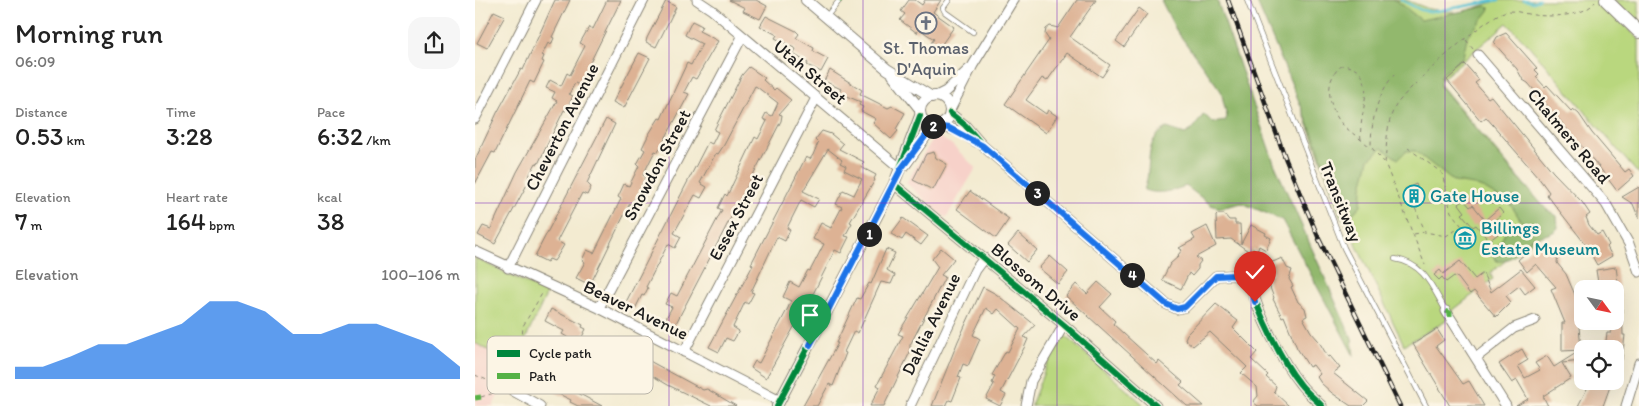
<!DOCTYPE html>
<html lang="en">
<head>
<meta charset="utf-8">
<style>
  :root { --surface:#fff; --page:#f6f6f6; --text:#222; --muted:#767676; --accent:#1a73e8 }
  body { margin:0; font-family:Itim,sans-serif; background:var(--page); color:var(--text); height:100vh; display:flex; flex-direction:column; font-size:19px; white-space:nowrap }
  * { box-sizing:border-box; margin:0 }
  p { font-size:16px; color:var(--muted) }
  .icon { flex:none; width:28px; height:28px; fill:none; stroke:currentColor; stroke-width:2; stroke-linecap:round; stroke-linejoin:round }
  .map { position:relative; flex:1; overflow:hidden }
  .panel { display:flex; flex-direction:column; background:var(--surface); width:475px }
  .panel>* { flex:none }
  .needle { width:32px; rotate:123deg }
  .buttons { position:absolute; left:1099px; top:280px; display:grid; gap:10px }
  .buttons a { display:grid; place-items:center; width:50px; height:50px; border-radius:10px; background:var(--surface); box-shadow:0 5px 20px #0002; font-size:25px }
  .pin { position:absolute; display:grid; place-items:center; width:42px; height:42px; color:#fff; margin:-51px -21px; border-radius:50% 50% 50% 0; rotate:-45deg; box-shadow:0 0 5px #0007 }
  .pin .icon { rotate:45deg }
  .km { position:absolute; width:25px; height:25px; margin:-12px; border-radius:50%; background:#222; color:#fff; font-size:14px; line-height:25px; text-align:center }
  .round { display:grid; place-items:center; flex:none; width:52px; height:52px; border-radius:15px; background:var(--page) }
  .overview { display:flex; align-items:center; justify-content:space-between; height:85px; padding:0 15px }
  h1 { font-size:28px; font-weight:600; line-height:38px }
  .stats { display:grid; grid-template-columns:repeat(3,1fr); gap:8px; height:85px; padding:5px 15px }
  .stats div { display:grid; align-content:center }
  .stats b { font-size:25px; font-weight:600 }
  .stats small { font-size:14px; font-weight:400 }
  .stats p { font-size:14px }
  .chart { height:140px; padding:10px 15px }
  .chart p { display:flex; justify-content:space-between }
  .chart svg { width:100%; height:90px; margin-top:5px; fill:var(--accent); opacity:.7 }
  main { display:flex; flex:1; min-height:0 }
  .map>svg:first-child { display:block }
  .built { fill:#f7d1c9 }
  .green { fill:#b9d77e; stroke:#6a7a4d }
  .forest { fill:#92b86d; stroke:#576a44 }
  .lines { fill:none; stroke-linecap:round; stroke-linejoin:round }
  .stream { stroke:#59c2d4; stroke-width:2.5 }
  .building { fill:#ddb294 }
  .service-casing { stroke:#888476; stroke-width:6 }
  .minor-casing { stroke:#888476; stroke-width:11 }
  .tertiary-casing { stroke:#888476; stroke-width:12 }
  .primary-casing { stroke:#888476; stroke-width:14 }
  .path { stroke:#888476; stroke-width:1; stroke-dasharray:4 4; stroke-linecap:butt }
  .service { stroke:#fff; stroke-width:4.5 }
  .minor { stroke:#fff; stroke-width:9 }
  .tertiary { stroke:#fff; stroke-width:10 }
  .primary { stroke:#fff; stroke-width:12 }
  .rail-casing { stroke:#1c1c1c; stroke-width:4.5 }
  .rail { stroke:#fcf5e5; stroke-width:2.5; stroke-dasharray:8; stroke-linecap:butt }
  .quiet { stroke:#55b145; stroke-width:5; stroke-dasharray:10 5; stroke-linecap:butt }
  .cycleway-casing { stroke:#fcf5e5; stroke-width:9 }
  .cycleway { stroke:#00873e; stroke-width:6 }
  .route-casing { stroke:#fff; stroke-width:10 }
  .route { stroke:#1a73e8; stroke-width:6 }
  .grid { fill:none; stroke:#7b2cbf; stroke-width:1; stroke-opacity:0.55 }
  .labels { text-anchor:middle; dominant-baseline:central; stroke-width:5; stroke-linejoin:round; paint-order:stroke }
  .worship-label { font-size:18px; fill:#5b616d; stroke:#fcf5e5 }
  .street-label { font-size:18px; fill:#1c1c1c; stroke:#fcf5e5 }
  .culture-label { font-size:18px; fill:#0d838f; stroke:#fcf5e5; text-anchor:start }
  .key { fill:#fcf5e5; stroke:#b9b4a9; stroke-width:1 }
  .key-label { font-size:14px; fill:#1c1c1c }
</style>
</head>
<body>
<main>
<section class="panel">
<div class="overview"><div><h1>Morning run</h1><p>06:09</p></div><a class="round"><svg class="icon" aria-label="share" viewBox="0 0 24 24"><path d="M12 15V3M7 8l5-5 5 5M5 13v7h14v-7"/></svg></a></div>
<div class="stats">
<div><p>Distance</p><b>0.53<small> km</small></b></div>
<div><p>Time</p><b>3:28</b></div>
<div><p>Pace</p><b>6:32<small> /km</small></b></div>
</div>
<div class="stats">
<div><p>Elevation</p><b>7<small> m</small></b></div>
<div><p>Heart rate</p><b>164<small> bpm</small></b></div>
<div><p>kcal</p><b>38</b></div>
</div>
<div class="chart"><p><span>Elevation</span>100–106 m</p>
<svg viewBox="0 0 160 44" preserveAspectRatio="none"><path d="M0 44V38L10 38L20 33L30 27L40 27L50 22L60 17L70 6L80 6L90 11L100 22L110 22L120 17L130 17L140 22L150 27L160 38V44z"/></svg>
</div>
</section>
<div class="map">
<svg width="1164" height="406" viewBox="0 0 1164 406">
  <rect width="100%" height="100%" fill="#fcf5e5"/>
  <filter id="ink" filterUnits="userSpaceOnUse"><feTurbulence type="fractalNoise" baseFrequency=".02" numOctaves="2"/><feDisplacementMap in="SourceGraphic" scale="10" xChannelSelector="R" yChannelSelector="G"/><feConvolveMatrix kernelMatrix="1 2 1 2 8 2 1 2 1" color-interpolation-filters="sRGB"/></filter>
  <filter id="wash" filterUnits="userSpaceOnUse"><feTurbulence type="fractalNoise" baseFrequency=".0096" numOctaves="4" result="noise"/><feDisplacementMap in="SourceGraphic" scale="20" xChannelSelector="R" yChannelSelector="G"/><feGaussianBlur stdDeviation="1.12" result="paint"/><feColorMatrix in="noise" values="0 0 0 0 0 0 0 0 0 0 0 0 0 0 0 0 0 1.4 0 .05"/><feComposite in="paint" operator="in"/></filter>
  <g filter="url(#wash)">
    <rect width="100%" height="100%" fill="#f3ebd1"/>
    <path class="built" d="M460,135L476,144L501,168L471,218L431,183Z
      M0,343L39,364L18,406H0Z"/>
    <path class="green" d="M788,0H931L954,9L985,13L1024,0H1123L1164,39V175L1055,47L1032,23L963,82L1081,222L1015,273L1018,279L977,311L968,323L929,345L861,202Z
      M1138,0H1164V24Z
      M0,258L72,293L39,364L0,343Z
      M590,336L668,404L666,406H556L571,366Z"/>
    <path class="forest" d="M686,0H742L799,163L877,339L879,356L807,220L767,203L745,208L736,205L711,186C696,191 685,195 669,190C678,168 667,140 692,128L710,134L717,130L729,114L738,123L750,121L752,117L746,91L701,30Z
      M781,0H921L946,20L1012,6L1015,9L1013,12L992,37L988,57L966,75L965,86L1028,161L1072,210L1082,216L1083,228C1078,234 1070,234 1062,238C1051,244 1035,264 1022,261L1017,255V251L1025,243L1032,229L1043,231L1051,229L1036,205L1010,189L999,185L979,182L940,151H931L923,159L907,148L894,159L887,187L886,205L871,221L866,218L842,144Z"/>
    <g class="lines">
      <path class="stream" d="M926,0L946,10L956,12L1024,0
        M1049,0L1058,2L1064,0"/>
    </g>
    <g id="blocks">
      <path class="building" d="M80,0H95L77,37L79,38L76,45L73,43L67,55L69,56L67,61L69,62L59,83L55,81L20,153L17,152L0,184V160L22,113L46,69L48,70Z
        M132,0H146L104,85L100,83L94,94L98,96L91,111L89,110L63,164L61,163L53,178L55,179L20,244L3,235L8,226L16,229L42,172L82,101L77,98L80,92L71,88L75,80L86,86L92,73L95,75L110,46L105,43L114,27L118,29Z
        M254,0H281L292,6L285,19L268,11L270,8Z
        M434,0H440L447,5L450,0H466L458,12L479,27L464,48L456,43L459,39L444,29L442,33L425,20L430,14L426,11Z
        M602,0H621L595,37L635,65L627,77L592,53L572,81L567,78L551,100L571,114L573,110L582,116L571,133L530,104L574,40L570,34L571,29L575,26L583,28Z
        M191,1L201,7L181,47L171,42L172,38Z
        M664,8L672,14L649,47L641,41Z
        M19,11L30,16L12,48L2,43Z
        M291,16L321,31L324,34L321,38L339,48L338,51L353,59L346,72L332,65L333,63L318,54L321,49L300,38L302,35L285,26Z
        M217,21L227,26L224,31L228,33L243,41L221,79L217,77L209,92L214,94L183,152L180,151L168,175L171,177L157,204L155,203L115,285L101,278L110,262L107,260L112,250L119,253L146,199L143,197L149,184L154,186L164,166L162,164L170,150L167,148L174,134L184,118L186,119L212,63L216,65L227,44L210,35Z
        M1031,33L1062,68L1060,70L1064,74L1061,77L1070,87L1072,85L1096,111L1098,109L1104,114L1117,133L1150,172L1154,169L1159,176L1142,191L1124,167L1053,83L1048,80L1042,69L1019,43L1022,37Z
        M164,53L175,58L149,108L138,102Z
        M990,64L1004,80L1000,83L1013,98L1016,96L1078,172L1107,202L1115,214L1111,217L1114,225L1122,235L1127,232L1134,245L1132,247L1137,256L1122,265L1111,245L1072,195L1074,192L1063,177L1011,117L1006,121L972,80Z
        M274,67L290,78L288,80L299,90L301,88L316,100L304,114L307,115L306,121L198,329L188,324L197,307L190,304L196,293L202,296L247,210L243,208L250,194L252,196L280,137L283,139L292,121L288,119L291,113L297,116L303,103L282,87L280,86L249,145L243,154L241,153L225,183L232,187L226,198L220,195L199,233L206,237L200,248L193,244L171,287L173,288L169,296L167,295L160,309L150,304L233,142L237,144L243,132L239,130L267,75Z
        M355,70L387,90L385,94L413,108L417,106L430,113L421,129L423,131L416,139L398,123L401,119L386,111L388,107L384,105L386,102L364,93L366,89L349,81Z
        M131,119L140,124L112,183L116,187L112,195L107,193L82,241L89,245L83,255L79,261L74,259L72,262L60,256Z
        M347,131L356,134L368,144L364,149L389,162L386,167L401,175L399,179L400,180L375,222L377,223L370,236L374,237L366,253L360,250L338,294L341,296L333,311L331,309L319,327L291,378L276,368L280,361L284,363L313,308L316,301L308,297L315,282L324,287L333,270L335,271L349,244L338,239L346,223L356,228L367,207L361,204L368,190L379,195L387,179L369,170L371,166L365,163L367,160L353,149L328,191L344,199L339,207L326,200L312,228L315,230L310,241L302,237L276,292L279,293L273,304L270,302L258,327L264,331L258,341L251,338L244,352L234,347L278,265L276,264L331,157L335,159L338,155L343,143L340,140Z
        M459,152L461,158L472,164L458,190L438,180L451,154Z
        M941,184L948,202L938,207L930,189Z
        M1164,187V219L1158,204L1147,197Z
        M495,191L534,219L521,238L482,209Z
        M989,200L995,207L998,205L1010,220L1024,208L1028,213L1015,225L1023,234L1014,241L1001,225L998,227L987,214L990,212L984,204Z
        M743,214H749L754,220H760V224H765L766,244L776,225L791,233L790,235L796,238L791,250L784,246L782,251L778,249L776,253L756,239L742,240L741,216Z
        M428,218L453,236L446,245L431,234L427,240L416,234Z
        M732,226L741,246L721,257L726,261L723,265V269L717,276L714,273L706,289L687,280L695,264L704,256L703,255L707,250L704,248L720,239L717,234Z
        M543,233L562,250L552,262L533,245Z
        M1062,243L1070,251H1083L1082,263L1091,274L1106,309V314L1103,315L1106,350L1087,351V323H1090L1076,289L1081,287L1061,264L1052,272L1043,260Z
        M466,248L479,259L466,275L470,277L435,345V352L409,406H395L405,387L402,385L428,336L423,334L463,267L457,259Z
        M411,249L420,253L412,270L420,275L416,284L406,282L383,333L379,331L369,352L371,353L358,386L354,384L342,406H328L363,343H361L382,298L385,299L394,283L396,284Z
        M575,256L593,272L583,284L564,268Z
        M807,258L812,268L817,270L814,279L818,286L816,287L823,302L830,308L832,316L828,318L836,332L843,340L853,357L855,356L865,368L858,373L893,401L888,406H876L857,393L846,383L842,377L845,374L838,365L834,367L822,348L809,316L807,317L798,299L799,298L791,277L798,273L793,264Z
        M985,261L1000,279L1008,273L1016,292L1046,269L1060,286L1050,294L1044,286L1031,296L1036,302L1021,317L999,291L995,294L983,278L979,276L971,282L967,277L964,280L959,275L965,270L968,274Z
        M1141,267L1144,289H1124L1121,270Z
        M623,282L637,294L625,307L640,321L638,324L682,364L684,361L708,382L705,385L729,406H712L591,296L601,284L612,294Z
        M508,287L521,294L560,325L549,337L553,339L550,346L526,392L531,395L525,406L511,399L519,384L517,383L520,376L517,375L531,351L533,352L545,329L523,309L519,314L511,308L498,335L505,339L493,366L488,364L483,377L486,378L477,401L474,400L471,406H457L483,341Z
        M1140,293H1145L1147,306L1148,335H1150L1147,360L1140,359V349H1130L1132,333H1136L1135,321H1140Z
        M741,304L763,321L758,328L782,352L776,359L793,375L791,377L801,386L799,392L814,406H783L778,402L783,396L782,387L766,373L772,367L735,332L718,346L710,339L712,334Z
        M76,309L108,325L107,327L111,329L106,339L102,337L100,341L94,344L92,337L87,334L89,331L70,321Z
        M962,329L969,340L961,346L988,384L994,381L1009,406H975L938,344Z
        M127,339L169,358L228,390L232,389L261,406H236L193,385L156,363L154,366L133,355L132,358L121,352Z
        M1047,349L1053,360L1043,366L1050,378L1065,370L1060,363L1072,356L1079,367L1106,350L1107,361L1087,363L1096,378L1068,396L1073,406H1041L1053,399L1042,380L1037,383L1024,364Z
        M46,359L54,363L52,366L64,372L68,366L80,372L77,379L127,406H103L95,402L96,400L39,372Z
        M1116,381H1137L1128,406H1103Z"/>
    </g>
  </g>
  <g filter="url(#ink)">
    <use href="#blocks" fill-opacity="0" stroke="#888476" stroke-width="1"/>
    <g class="lines">
      <g class="service-casing">
        <path id="service" d="M474,0L468,8L470,12L498,32
          M772,0L869,248L951,406
          M351,17L364,1
          M920,259C950,264 957,287 971,311"/>
      </g>
      <g class="minor-casing">
        <path id="minor" d="M222,0L237,10L426,169
          M1003,55L1131,204L1154,244L1164,272
          M461,96L471,91L494,69
          M475,110L498,65L538,0
          M475,113L490,125L508,146L691,304L702,309L710,307L741,276L760,275L776,286C783,313 807,362 825,384C831,392 840,399 847,406
          M0,119L61,0
          M464,126L484,131L501,142
          M419,184L589,325L681,406
          M0,251L124,308L305,401
          M33,268L169,0
          M124,308L267,37
          M971,311L1031,406
          M209,352L341,98
          M1002,357L1039,328L1060,320
          M38,391L65,406
          M435,406L500,270L509,258
          M551,406L556,381L589,325
          M1151,406L1164,363"/>
      </g>
      <g class="tertiary-casing">
        <path id="tertiary" d="M331,0L412,69L457,97
          M418,75L445,109
          M445 111a15 15 0 1 1 30 0a15 15 0 1 1-30 0Z
          M430,165L458,126
          M302,406L419,184L445,116"/>
      </g>
      <g class="primary-casing">
        <path id="primary" d="M1131,0L1164,32"/>
      </g>
      <path class="path" d="M991,40L998,49
        M920,74C902,93 896,122 896,147L910,163L950,265
        M886,140C882,113 908,72 868,65C847,78 853,111 870,127C878,134 887,140 895,147
        M933,148L967,173L976,212L999,242
        M910,163C912,145 911,123 920,107C928,91 1012,16 1029,12C1039,9 1049,14 1059,15C1076,17 1109,17 1120,2
        M940,208L950,231
        M939,234L950,232L971,236L986,227
        M0,375L31,388
        M6,397L19,393L47,338L48,326L68,292"/>
      <use href="#service" class="service"/>
      <use href="#minor" class="minor"/>
      <use href="#tertiary" class="tertiary"/>
      <use href="#primary" class="primary"/>
      <g class="rail-casing">
        <path id="rail" d="M753,0L811,160L844,239L925,406"/>
      </g>
      <use href="#rail" class="rail"/>
      <path class="quiet" d="M364,1L365,0
        M971,311L975,313V317
        M0,398L6,397"/>
      <g class="cycleway-casing">
        <path id="cycleway" d="M475,113L490,125L508,146L691,304L702,309L710,307L741,276L760,275L776,286C783,313 807,362 825,384C831,392 840,399 847,406
          M419,184L589,325L681,406
          M302,406L419,184L445,116"/>
      </g>
      <use href="#cycleway" class="cycleway"/>
    </g>
  </g>
  <g class="lines" filter="url(#ink)">
    <g class="route-casing">
      <path id="route" d="M335,345L426,169L458,126L474,128L508,146L691,304L702,309L710,307L741,276L760,275L776,286L780,302"/>
    </g>
    <use href="#route" class="route"/>
  </g>
  <path class="grid" d="M194,0V406M388,0V406M582,0V406M776,0V406M970,0V406M0,203H1164"/>
  <defs>
    <g id="church-ring" transform="scale(1.125)"><circle r="9.5" fill="#fcf5e5" stroke="#6b7280" stroke-width="1.5"/><path d="M-1.2-6h2.4v3.5h3.3v2.4h-3.3V6h-2.4V-.1h-3.3v-2.4h3.3Z" fill="#6b7280"/></g>
    <g id="building-ring" transform="scale(1.125)"><circle r="9.5" fill="#fcf5e5" stroke="#0f9aa8" stroke-width="1.5"/><path d="M-4-6H4V6H1V3H-1V6H-4ZM-2.5-4.3h1.7v1.8h-1.7ZM.8-4.3h1.7v1.8H.8ZM-2.5-1h1.7V.8h-1.7ZM.8-1h1.7V.8H.8Z" fill="#0f9aa8"/></g>
    <g id="museum-ring" transform="scale(1.125)"><circle r="9.5" fill="#fcf5e5" stroke="#0f9aa8" stroke-width="1.5"/><path d="M0-6L6-3V-2H-6V-3ZM-5-1h2V3h-2ZM-1-1h2V3h-2ZM3-1h2V3H3ZM-6 4H6V6H-6Z" fill="#0f9aa8"/></g>
  </defs>
  <g fill-rule="evenodd">
    <use href="#church-ring" x="451" y="23"/>
    <use href="#building-ring" x="939" y="196"/>
    <use href="#museum-ring" x="990" y="238"/>
  </g>
  <g class="labels">
    <g class="worship-label">
      <text x="451" y="48">St. Thomas<tspan x="451" dy="21">D'Aquin</tspan></text>
    </g>
    <g class="street-label">
      <text transform="translate(335 72) rotate(40)">Utah Street</text>
      <text transform="translate(87 127) rotate(-63)">Cheverton Avenue</text>
      <text transform="translate(1094 136) rotate(50)">Chalmers Road</text>
      <text transform="translate(182 165) rotate(-62)">Snowdon Street</text>
      <text transform="translate(866 202) rotate(68)">Transitway</text>
      <text transform="translate(261 217) rotate(-62)">Essex Street</text>
      <text transform="translate(561 282) rotate(40)">Blossom Drive</text>
      <text transform="translate(161 310) rotate(26)">Beaver Avenue</text>
      <text transform="translate(456 324) rotate(-64)">Dahlia Avenue</text>
    </g>
    <g class="culture-label">
      <text x="955" y="196">Gate House</text>
      <text x="1006" y="228">Billings<tspan x="1006" dy="21">Estate Museum</tspan></text>
    </g>
  </g>
  <rect x="12" y="336" width="166" height="58" rx="8" class="key"/>
  <rect x="22" y="350" width="23" height="7" fill="#00873e"/>
  <rect x="22" y="373" width="23" height="6" fill="#55b145"/>
  <g class="key-label">
    <text x="54" y="358">Cycle path</text>
    <text x="54" y="381">Path</text>
  </g>
</svg>
<div class="buttons">
<a><svg class="needle" viewBox="-14 -14 28 28"><path d="M0-13l5 13h-10z" fill="#e53935"/><path d="M0 13l5-13h-10z" fill="#767676"/></svg></a>
<a><svg class="icon" aria-label="locate" viewBox="0 0 24 24"><circle cx="12" cy="12" r="6"/><path d="M12 2v4M12 18v4M2 12h4M18 12h4"/></svg></a>
</div>
<div class="pin" style="left:335px;top:345px;background:#1e9e55"><svg class="icon" aria-label="arrive" viewBox="0 0 24 24"><path d="M6 21V4h12l-3 4 3 4H6"/></svg></div>
<div class="pin" style="left:780px;top:302px;background:#d93025"><svg class="icon" aria-label="check" viewBox="0 0 24 24"><path d="M5 12l5 5 9-10"/></svg></div>
<b class="km" style="left:394px;top:234px">1</b>
<b class="km" style="left:458px;top:126px">2</b>
<b class="km" style="left:562px;top:193px">3</b>
<b class="km" style="left:657px;top:275px">4</b>
</div>
</main>
</body>
</html>
